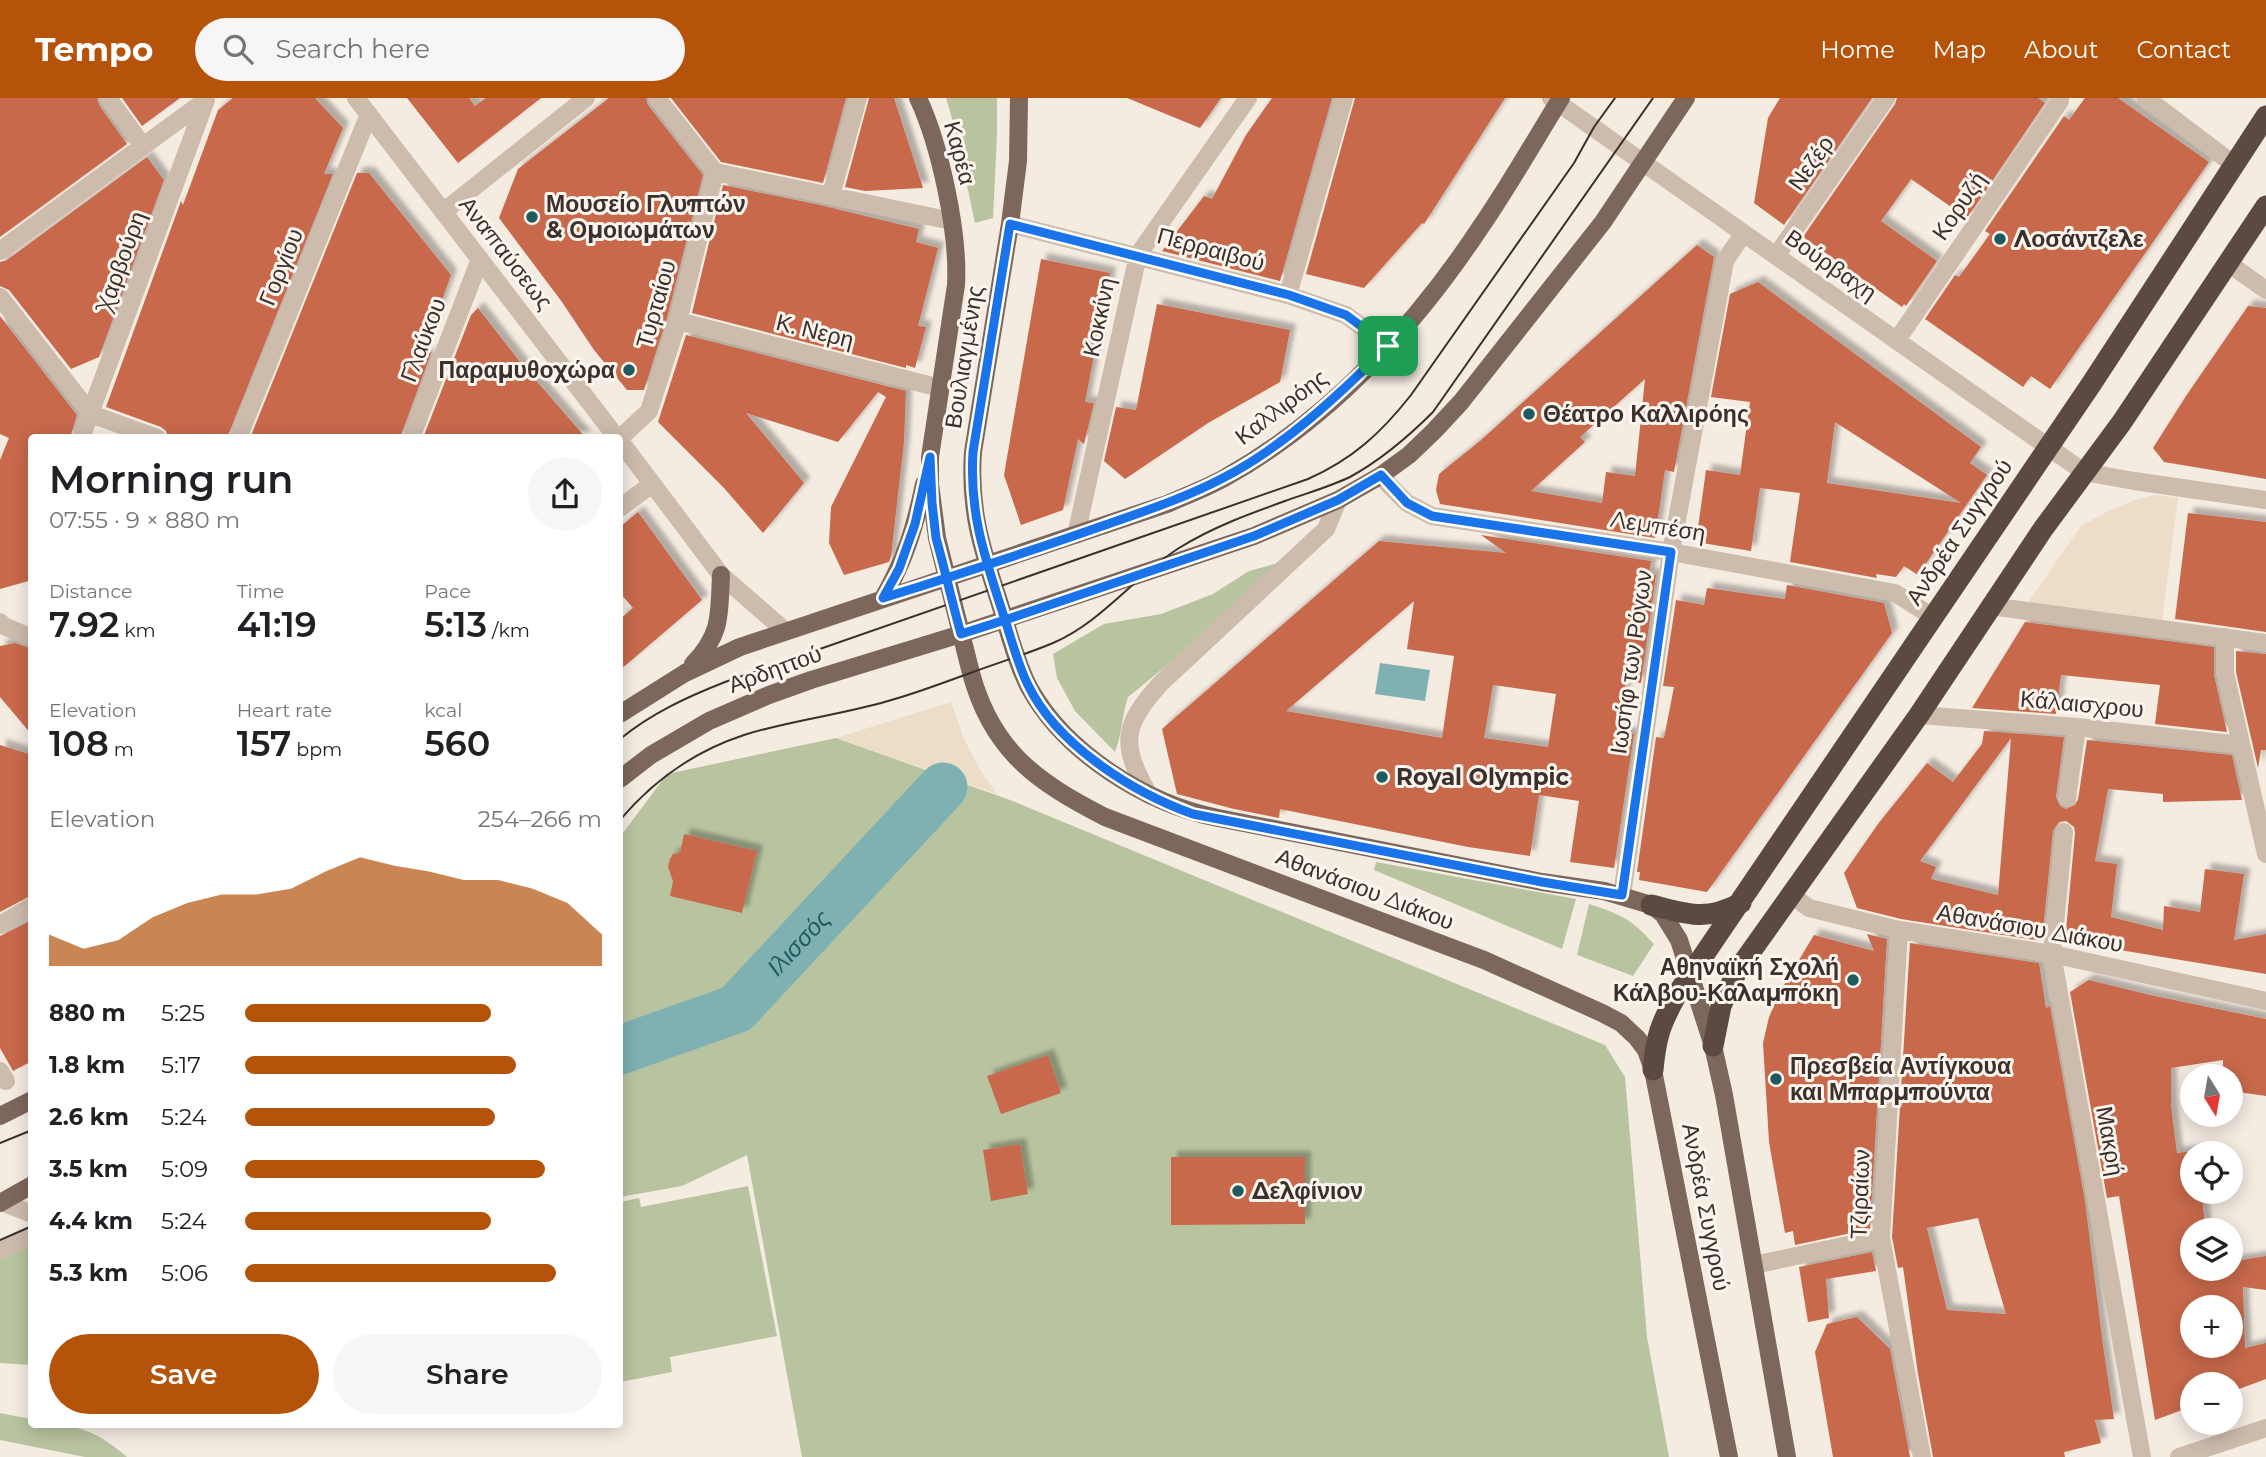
<!DOCTYPE html>
<html lang="en">
<head>
<meta charset="utf-8">
<style>
  :root { --surface:#fff; --page:#f6f6f6; --text:#202124; --muted:#757577; --accent:#b45309 }
  body { margin:0; font-family:Montserrat,sans-serif; background:var(--page); color:var(--text); height:100vh; display:flex; flex-direction:column; font-size:26px; white-space:nowrap }
  * { box-sizing:border-box; margin:0 }
  p { font-size:23px; color:var(--muted) }
  .icon { flex:none; width:38px; height:38px; fill:none; stroke:currentColor; stroke-width:2; stroke-linecap:round; stroke-linejoin:round }
  .map { position:relative; flex:1; overflow:hidden }
  .sheet { position:absolute; left:28px; top:336px; width:595px; height:994px; display:flex; flex-direction:column; background:var(--surface); border-radius:7px; box-shadow:0 4px 18px #0003 }
  .sheet>* { flex:none }
  .needle { width:46px; rotate:169deg }
  .controls { position:absolute; left:2180px; top:966px; display:grid; gap:14px }
  .controls a { display:grid; place-items:center; width:63px; height:63px; border-radius:50%; background:var(--surface); box-shadow:0 4px 18px #0003; font-size:35px }
  .pin { position:absolute; display:grid; place-items:center; width:60px; height:60px; color:#fff; margin:-30px; border-radius:14px; box-shadow:0 4px 10px #0006 }
  .round { display:grid; place-items:center; flex:none; width:74px; height:74px; border-radius:37px; background:var(--page) }
  .overview { display:flex; align-items:center; justify-content:space-between; height:119px; padding:0 21px }
  h1 { font-size:38px; font-weight:600; line-height:52px }
  .metrics { display:grid; grid-template-columns:repeat(3,1fr); gap:10px; height:119px; padding:7px 21px }
  .metrics div { display:grid; align-content:center }
  .metrics b { font-size:35px; font-weight:600 }
  .metrics small { font-size:19px; font-weight:400 }
  .metrics p { font-size:19px }
  .chart { height:196px; padding:14px 21px }
  .chart p { display:flex; justify-content:space-between }
  .chart svg { width:100%; height:126px; margin-top:7px; fill:var(--accent); opacity:.7 }
  .action { display:flex; gap:14px; margin-top:auto; padding:14px 21px }
  .action a { flex:1; height:80px; border-radius:42px; background:var(--accent); color:#fff; font-size:28px; font-weight:600; line-height:80px; text-align:center }
  .action a+a { background:var(--page); color:var(--text) }
  ul { padding:0 21px; list-style:none; font-size:23px }
  li { display:grid; grid-template-columns:112px 84px 1fr; align-items:center; height:52px }
  li i { height:18px; border-radius:9px; background:var(--accent) }
  header { display:flex; align-items:center; gap:42px; box-sizing:border-box; height:98px; padding:0 35px; background:var(--accent); color:#fff }
  header strong { font-size:33px }
  nav { display:flex; gap:38px; margin-inline-start:auto; font-size:24px }
  .search { width:490px; height:63px; background:var(--page); display:flex; align-items:center; gap:18px; box-sizing:border-box; padding:0 24px; border-radius:38px; color:var(--muted); font-size:26px }
  .map>svg:first-child { display:block }
  .green { fill:#b8c4a0 }
  .plaza { fill:#ecdcc8 }
  .water { fill:#7fb0b2 }
  .lines { fill:none; stroke-linecap:round; stroke-linejoin:round }
  .river { stroke:#7fb0b2; stroke-width:49 }
  .building { fill:#c8694b; fill-rule:evenodd; filter:url(#shadow) }
  .minor { stroke:#cdbbac; stroke-width:18 }
  .major { stroke:#7d675c; stroke-width:18 }
  .highway { stroke:#5c4a42; stroke-width:21 }
  .tram { stroke:#3b302b; stroke-width:2 }
  .route-casing { stroke:#fff; stroke-width:14 }
  .route { stroke:#1a73e8; stroke-width:9 }
  .poi-dot { fill:#1f5a5e; stroke:#fbf5ee; stroke-width:2.5 }
  .labels { text-anchor:middle; dominant-baseline:central; stroke-width:6; stroke-linejoin:round; paint-order:stroke }
  .street-label { font-size:23px; fill:#3b302b; stroke:#fbf5ee }
  .poi-label { font-size:23px; font-weight:bold; fill:#3b302b; stroke:#fbf5ee; text-anchor:start }
  .water-label { font-size:24px; font-style:italic; fill:#1f5a5e; stroke:#fbf5ee }
</style>
</head>
<body>
<header>
<strong>Tempo</strong>
<div class="search"><svg class="icon" aria-label="search" viewBox="0 0 24 24"><circle cx="10" cy="10" r="6"/><path d="M15 15l6 6"/></svg>Search here</div>
<nav><a>Home</a><a>Map</a><a>About</a><a>Contact</a></nav>
</header>
<div class="map">
<svg width="2266" height="1359" viewBox="0 0 2266 1359">
  <defs>
    <filter id="shadow"><feDropShadow dx="6" dy="-6" stdDeviation="2" flood-color="#0004"/></filter>
  </defs>
  <rect width="100%" height="100%" fill="#f4ebe1"/>
  <path class="green" d="M946,0H997V37L993,120L975,125L954,27Z
    M1282,464L1285,471L1128,599C1122,617 1122,636 1115,654L1075,613L1057,580L1053,556L1104,526L1161,516L1213,496L1249,473Z
    M836,640L1010,702L1605,947L1625,979L1647,1239L1669,1359H802L747,1057L682,1088L620,1099V739L667,676Z
    M1376,764L1576,801L1562,851L1374,772Z
    M1589,806C1622,817 1630,820 1654,846L1633,878L1577,857Z
    M748,1088L777,1238L670,1259L672,1274L620,1284V1104L639,1100L641,1109Z
    M31,1131V1267L0,1265V1145Z
    M0,1315L31,1321L32,1326C75,1326 93,1330 127,1359H85L0,1342Z"/>
  <path class="plaza" d="M2156,397L2178,400L2161,531L2023,512L2081,428L2110,412L2138,401Z
    M951,604L964,641L979,670L997,696L836,640Z"/>
  <path class="water" d="M1380,565L1430,572L1425,603L1375,596Z"/>
  <g class="lines">
    <path class="river" id="s1" d="M620,952L736,911L943,689"/>
  </g>
  <path class="building" d="M0,0H97L99,7L127,46L0,139Z
    M122,0H180L142,28Z
    M233,0H315L343,30L324,76H333L227,340H168L166,333L161,329L106,309L181,103L183,107L218,12Z
    M407,0H469L475,8L486,0H541L458,65Z
    M609,0H646L648,7L703,77L667,220L644,292H627L594,252L562,204L499,120L518,71Z
    M671,0H846L823,85L721,64Z
    M869,0H894L923,90L865,93L845,89Z
    M1127,0H1221L1200,30Z
    M1272,0H1332L1280,183L1162,153L1204,98L1212,101L1246,37Z
    M1355,0H1505L1424,126L1422,125L1364,190L1306,176Z
    M1780,0H1872L1784,127L1754,105L1768,20Z
    M1897,0H2038L2045,5L1967,120L1911,81L1881,123L1937,163L1906,208L1904,206L1902,209L1803,139L1895,6Z
    M2085,0H2118L2209,64L2050,291L2031,278L2023,289L1925,221L1955,177L1959,179L1990,136L1985,133L2064,18L2069,22Z
    M147,59L164,82L99,259L71,271L9,192L0,188V164L7,162Z
    M357,75H369L451,177L419,265L432,253L400,340H250Z
    M723,87L820,107L919,131L916,144L938,150L918,228L926,229L915,270L906,267V270L692,215Z
    M1697,147L1714,159L1674,374L1665,372L1655,440L1440,406L1436,392L1439,376L1480,343ZM1645,281L1635,378L1606,374L1602,405L1531,393L1585,344L1580,339Z
    M1041,161L1110,175L1085,304L1094,305L1084,346L1078,341L1063,412L1021,427L1004,377Z
    M1758,184L1981,349L1970,365L1987,377L1918,477L1904,468L1896,479L1876,476L1877,480L1790,464L1800,395L1760,390L1751,453L1696,444L1706,372L1740,377L1750,304L1711,299L1730,196ZM1835,324L1961,405L1827,385Z
    M1157,206L1290,232L1280,284L1208,325L1125,381L1104,363L1116,309L1136,312Z
    M2248,208L2266,210V381L2164,364L2153,350L2186,298Z
    M478,210L520,264L586,340H423L471,217Z
    M0,218L77,317L70,340H32V482L0,491V362L9,340L0,336Z
    M686,237L906,293L904,344L891,458L889,464L844,477L829,445L831,409L886,299L878,294L838,344L746,315L804,385L763,435L724,390L658,324Z
    M638,414L702,502L620,572V521L633,510L620,495V429Z
    M2188,415L2266,424V534L2175,521Z
    M1481,437L1651,463L1649,476L1656,477L1641,585L1626,583L1619,634L1634,636L1614,770L1570,764L1579,703L1539,697L1530,758L1468,749L1280,711L1279,720L1234,711L1177,696L1162,631L1379,443L1506,455ZM1414,503L1407,551L1454,558L1442,640L1286,613ZM1493,587L1556,596L1548,649L1484,640Z
    M1787,487L1884,505L1892,535L1707,794L1639,782L1640,774H1637L1656,639L1664,640L1674,589L1663,588L1676,502L1704,507L1707,490L1785,501Z
    M2025,524L2214,549V577L2227,634L2155,626L2160,587L2061,577L2056,616L1972,610Z
    M15,545L32,551V637L0,599V548Z
    M2236,553L2266,556V652H2261L2258,670L2236,574Z
    M1984,633L2064,639L2056,699L2060,708L2066,711L2075,707L2078,702L2087,642L2232,657L2242,702L2163,704V696L2108,691L2095,763L2117,766L2111,819L2163,832L2164,808L2200,814L2205,771L2244,776L2234,842L2266,836V876L2065,843L2075,735L2074,729L2066,723L2059,724L2053,733L2042,843L1901,821L1857,810L1844,775L1878,726L1927,665L1953,684L1982,646ZM2011,640L1998,797L1931,781L1936,769L1920,763Z
    M0,647L32,657V797L0,814Z
    M684,736L757,753L742,815L670,798L673,783L668,769L670,761L673,756L680,755Z
    M32,822V963L13,973L0,950V838Z
    M1867,836L1887,841L1870,1131L1795,1147L1793,1133L1785,1135L1769,1044L1763,945L1769,919L1781,892L1814,837L1874,853Z
    M1910,845L2039,865L2046,910L2050,908L2085,1103L2103,1247L2114,1321L2095,1322L2101,1345L2064,1354L2065,1359H1933L1918,1276L1903,1169L1898,1170L1892,1139ZM1978,1120L1986,1148L2006,1216L1947,1212L1927,1130Z
    M2089,882L2150,897L2266,921V998L2231,993V978H2223V962L2171,970V1007L2177,1055L2195,1053L2196,1055H2193V1094H2201L2206,1132H2193V1171H2231V1164L2266,1158V1192L2243,1189L2245,1250L2266,1245V1281L2231,1294V1286H2193V1308L2155,1322L2119,1098L2107,1100L2070,894ZM2193,1209H2231V1248H2193Z
    M1048,957L1061,995L1001,1016L987,978Z
    M1020,1046L1028,1096L991,1103L983,1052Z
    M1171,1059H1305V1126L1171,1127Z
    M1872,1154L1876,1173L1826,1181L1829,1220L1808,1224L1799,1169Z
    M1857,1219L1890,1251L1910,1359H1833L1815,1254L1827,1226Z"/>
  <g class="lines">
    <path class="minor" d="M108,0L143,48
      M356,0L617,340
      M657,0L715,74
      M1551,0L2084,374L2134,383L2266,402
      M2146,0L2233,66
      M715,74L952,123
      M831,97L858,0
      M443,114L586,0
      M1010,126L1288,197L1346,217L1388,248
      M0,153L206,2
      M1776,158L1886,0
      M2228,165L2266,192
      M1288,197L1344,0
      M0,199L91,316L157,340
      M678,223L940,290
      M1897,242L2060,3V0
      M81,340L206,2
      M238,340L369,16
      M411,340L480,161
      M620,340L649,313L678,223L715,74
      M620,343L721,477L784,532
      M1380,378L1407,405L1432,418L1671,454L1895,495L1933,519
      M620,410L652,386
      M1076,437L1138,157L1248,0
      M1990,508L2266,545
      M0,524L4,528L32,540
      M2225,539V575L2266,756
      M1919,617L2077,629L2241,647
      M1149,697C1120,646 1122,628 1161,585L1326,431L1338,402
      M2067,700L2077,629
      M2064,734L2052,856L2142,1359
      M1790,796L1809,810L1899,832L2052,856L2266,903
      M1622,797L1671,454L1725,163L1743,136
      M0,827L32,808
      M1899,832L1881,1140L1922,1359
      M0,973L6,983
      M2,1104L32,1116
      M0,1152L32,1138
      M1754,1167L1881,1140
      M2179,1359L2266,1330"/>
    <path class="major" d="M918,0C940,47 959,135 956,187L930,359V386L937,440L971,575C992,653 1037,684 1105,719L1484,862L1602,915L1621,925L1637,940L1646,952L1653,972L1729,1359
      M1019,0L1018,63L1010,126L973,354C969,410 981,448 998,500C1007,527 1016,566 1030,591C1066,655 1146,706 1218,720L1542,784L1604,793L1651,807L1663,816L1679,842L1713,948L1724,997L1787,1359
      M883,500C905,462 915,429 924,386
      M693,566C722,536 719,517 721,477
      M620,616L685,575L740,549L1167,406C1187,397 1207,390 1226,379C1331,320 1416,227 1482,127C1510,86 1535,42 1561,0
      M620,681L651,657L709,623L769,597L811,582L961,536L1254,438L1338,402L1380,378L1409,357L1434,333L1461,304L1603,124L1686,0
      M0,1018L32,1002
      M0,1105L32,1087"/>
    <path class="highway" d="M1651,807C1688,816 1704,824 1741,805
      M1713,948L1721,908L1737,873L1919,617L2043,431L2122,324L2266,108
      M1653,972C1656,939 1660,927 1676,898L2092,285L2266,18"/>
    <path class="tram" d="M620,641C652,615 687,599 725,584L1308,381C1353,361 1381,335 1411,297L1574,65L1594,29L1615,0
      M620,722C653,683 695,653 744,637C791,622 841,617 888,603C917,595 945,584 973,574C1000,564 1027,556 1053,545C1102,524 1135,478 1179,450C1213,429 1249,416 1285,403C1307,395 1329,389 1350,379C1381,362 1408,339 1433,314L1653,0
      M0,1045L32,1032
      M0,1142L32,1128"/>
  </g>
  <g class="lines">
    <g class="route-casing">
      <path id="route" d="M1388,248C1340,296 1285,348 1223,380C1185,400 1145,413 1105,427C1031,453 957,477 883,500L899,471L915,426L930,359L932,405L936,440C945,472 952,504 961,536L1005,522C1012,543 1018,567 1028,587C1057,647 1132,694 1193,716L1542,784L1622,797L1671,454L1432,418L1407,405L1381,377L1338,402L1254,438L1005,522C986,462 969,418 973,354L1010,126L1289,197L1346,217L1388,248"/>
    </g>
    <use href="#route" class="route"/>
  </g>
  <g class="poi-dot">
    <circle cx="532" cy="119" r="7"/>
    <circle cx="2000" cy="141" r="7"/>
    <circle cx="629" cy="272" r="7"/>
    <circle cx="1529" cy="316" r="7"/>
    <circle cx="1382" cy="679" r="7"/>
    <circle cx="1853" cy="882" r="7"/>
    <circle cx="1776" cy="981" r="7"/>
    <circle cx="1238" cy="1093" r="7"/>
  </g>
  <g class="labels">
    <g class="street-label">
      <text transform="translate(960 55) rotate(75)">Καρέα</text>
      <text transform="translate(1811 65) rotate(-55)">Νεζέρ</text>
      <text transform="translate(1959 108) rotate(-56)">Κορυζή</text>
      <text transform="translate(1211 151) rotate(15)">Περραιβού</text>
      <text transform="translate(506 155) rotate(52)">Αναπαύσεως</text>
      <text transform="translate(121 163) rotate(-70)">Χαρβούρη</text>
      <text transform="translate(1831 167) rotate(35)">Βούρβαχη</text>
      <text transform="translate(281 169) rotate(-68)">Γοργίου</text>
      <text transform="translate(656 206) rotate(-74)">Τυρταίου</text>
      <text transform="translate(1099 219) rotate(-78)">Κοκκίνη</text>
      <text transform="translate(815 233) rotate(14)">Κ. Νερη</text>
      <text transform="translate(423 242) rotate(-69)">Γλαύκου</text>
      <text transform="translate(964 259) rotate(-81)">Βουλιαγμένης</text>
      <text transform="translate(1281 309) rotate(-37)">Καλλιρόης</text>
      <text transform="translate(1658 428) rotate(9)">Λεμπέση</text>
      <text transform="translate(1959 434) rotate(-56)">Ανδρέα Συγγρού</text>
      <text transform="translate(1631 564) rotate(-82)">Ιωσήφ των Ρόγων</text>
      <text transform="translate(775 571) rotate(-20)">Αρδηττού</text>
      <text transform="translate(2082 606) rotate(5)">Κάλαισχρου</text>
      <text transform="translate(1365 791) rotate(21)">Αθανάσιου Διάκου</text>
      <text transform="translate(2030 830) rotate(10)">Αθανάσιου Διάκου</text>
      <text transform="translate(2110 1043) rotate(80)">Μακρή</text>
      <text transform="translate(1860 1096) rotate(-88)">Τζιραίων</text>
      <text transform="translate(1706 1109) rotate(79)">Ανδρέα Συγγρού</text>
    </g>
    <g class="poi-label">
      <text x="546" y="106">Μουσείο Γλυπτών<tspan x="546" dy="26">&amp; Ομοιωμάτων</tspan></text>
      <text x="2014" y="141">Λοσάντζελε</text>
      <text x="615" y="272" text-anchor="end">Παραμυθοχώρα</text>
      <text x="1543" y="316">Θέατρο Καλλιρόης</text>
      <text x="1396" y="679">Royal Olympic</text>
      <text x="1839" y="869" text-anchor="end">Αθηναϊκή Σχολή<tspan x="1839" dy="26">Κάλβου-Καλαμπόκη</tspan></text>
      <text x="1790" y="968">Πρεσβεία Αντίγκουα<tspan x="1790" dy="26">και Μπαρμπούντα</tspan></text>
      <text x="1252" y="1093">Δελφίνιον</text>
    </g>
    <g class="water-label">
      <text stroke="none"><textPath href="#s1" startOffset="214">Ιλισσός</textPath></text>
    </g>
  </g>
</svg>
<div class="controls">
<a><svg class="needle" viewBox="-14 -14 28 28"><path d="M0-13l5 13h-10z" fill="#e53935"/><path d="M0 13l5-13h-10z" fill="#757577"/></svg></a>
<a><svg class="icon" aria-label="locate" viewBox="0 0 24 24"><circle cx="12" cy="12" r="6"/><path d="M12 2v4M12 18v4M2 12h4M18 12h4"/></svg></a>
<a><svg class="icon" aria-label="layers" viewBox="0 0 24 24"><path d="M12 4l9 5-9 5-9-5zM3 14l9 5 9-5"/></svg></a>
<a>+</a>
<a>−</a>
</div>
<div class="pin" style="left:1388px;top:248px;background:#1e9e55"><svg class="icon" aria-label="arrive" viewBox="0 0 24 24"><path d="M6 21V4h12l-3 4 3 4H6"/></svg></div>
<section class="sheet">
<div class="overview"><div><h1>Morning run</h1><p>07:55 · 9 × 880 m</p></div><a class="round"><svg class="icon" aria-label="share" viewBox="0 0 24 24"><path d="M12 15V3M7 8l5-5 5 5M5 13v7h14v-7"/></svg></a></div>
<div class="metrics">
<div><p>Distance</p><b>7.92<small> km</small></b></div>
<div><p>Time</p><b>41:19</b></div>
<div><p>Pace</p><b>5:13<small> /km</small></b></div>
</div>
<div class="metrics">
<div><p>Elevation</p><b>108<small> m</small></b></div>
<div><p>Heart rate</p><b>157<small> bpm</small></b></div>
<div><p>kcal</p><b>560</b></div>
</div>
<div class="chart"><p><span>Elevation</span>254–266 m</p>
<svg viewBox="0 0 160 44" preserveAspectRatio="none"><path d="M0 44V33L10 38L20 35L30 27L40 22L50 19L60 19L70 17L80 11L90 6L100 9L110 11L120 14L130 14L140 17L150 22L160 33V44z"/></svg>
</div>
<ul>
<li><b>880 m</b>5:25<i style="width:69%"></i></li>
<li><b>1.8 km</b>5:17<i style="width:76%"></i></li>
<li><b>2.6 km</b>5:24<i style="width:70%"></i></li>
<li><b>3.5 km</b>5:09<i style="width:84%"></i></li>
<li><b>4.4 km</b>5:24<i style="width:69%"></i></li>
<li><b>5.3 km</b>5:06<i style="width:87%"></i></li>
</ul>
<div class="action"><a>Save</a><a>Share</a></div>
</section>
</div>
</body>
</html>
